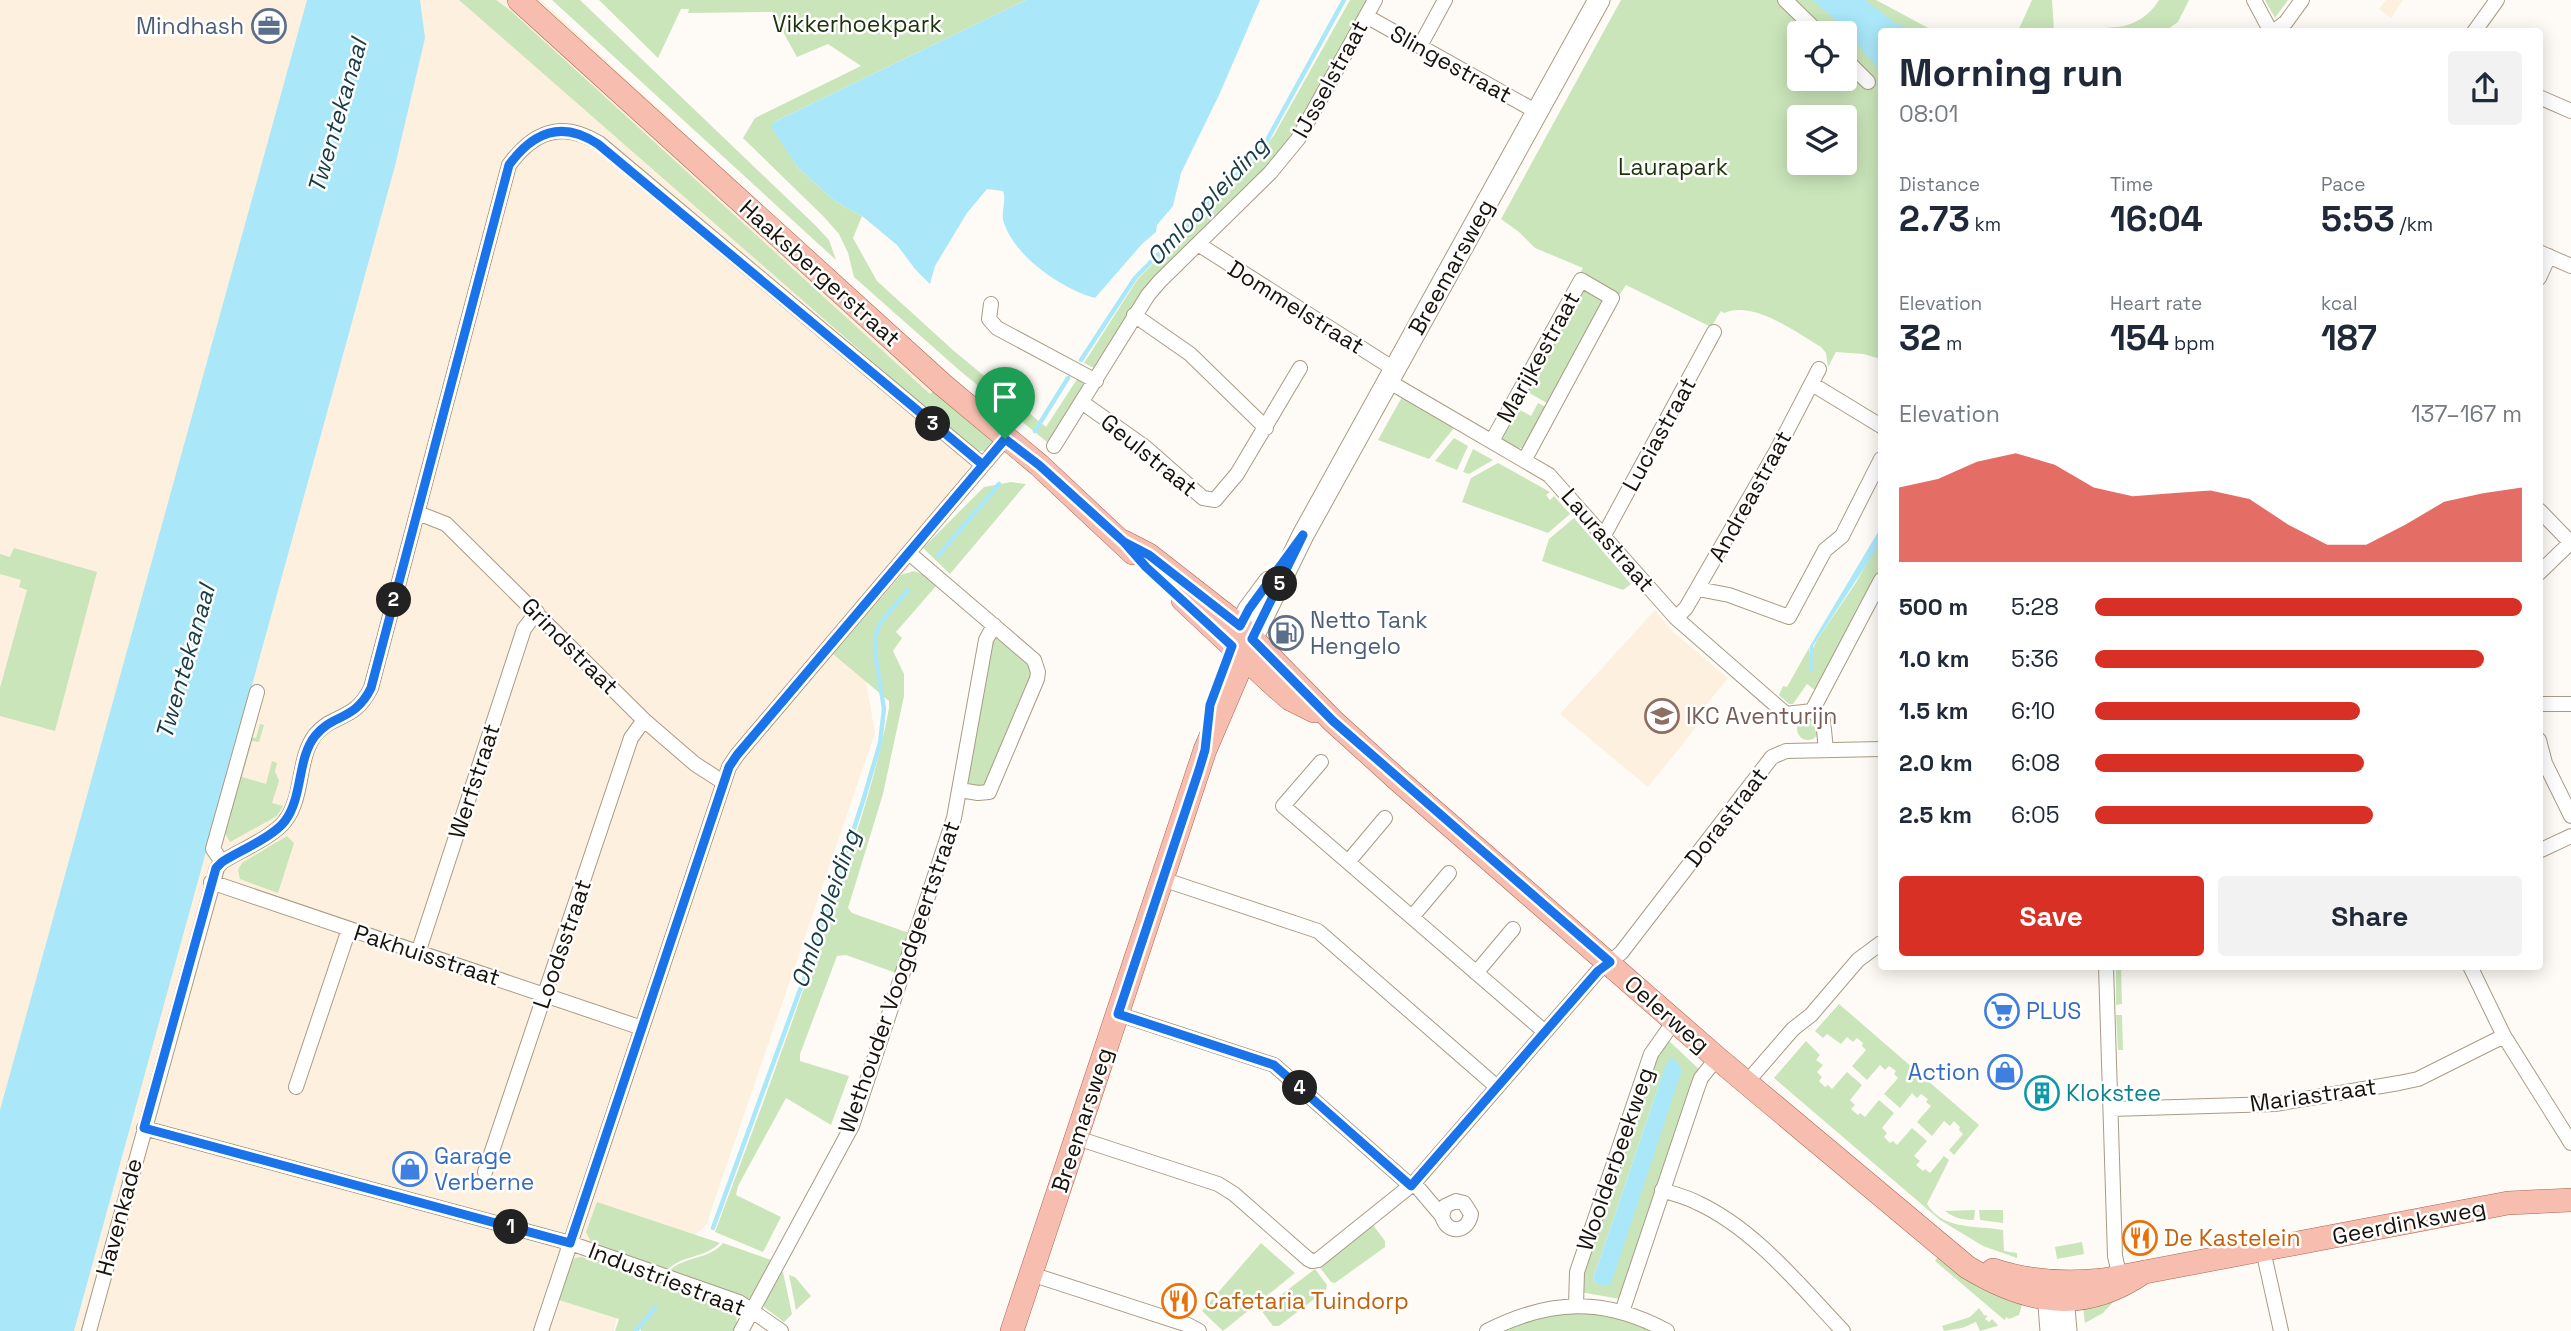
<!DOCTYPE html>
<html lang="en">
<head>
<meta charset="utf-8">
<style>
  :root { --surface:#fff; --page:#f2f2f3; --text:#1f2937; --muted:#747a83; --accent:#d93025 }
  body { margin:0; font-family:"Space Grotesk",sans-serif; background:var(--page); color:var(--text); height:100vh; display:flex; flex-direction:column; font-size:26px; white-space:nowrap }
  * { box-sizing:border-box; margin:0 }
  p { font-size:23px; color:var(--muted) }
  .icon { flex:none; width:38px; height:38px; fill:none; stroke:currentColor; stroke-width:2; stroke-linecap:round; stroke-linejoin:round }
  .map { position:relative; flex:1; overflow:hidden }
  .sheet { position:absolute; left:1878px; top:28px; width:665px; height:942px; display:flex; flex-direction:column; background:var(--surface); border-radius:7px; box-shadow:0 4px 18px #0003 }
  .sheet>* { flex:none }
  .fabs { position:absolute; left:1787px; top:21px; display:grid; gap:14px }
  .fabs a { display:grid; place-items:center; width:70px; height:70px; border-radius:7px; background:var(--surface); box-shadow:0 4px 18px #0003; font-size:35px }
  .pin { position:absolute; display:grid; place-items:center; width:60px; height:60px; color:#fff; margin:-72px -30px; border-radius:50% 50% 50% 0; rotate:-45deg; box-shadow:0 0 7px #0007 }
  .pin .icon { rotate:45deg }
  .km { position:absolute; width:35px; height:35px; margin:-18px; border-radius:50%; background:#222; color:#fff; font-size:19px; line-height:35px; text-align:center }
  .round { display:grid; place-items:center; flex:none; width:74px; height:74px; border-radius:7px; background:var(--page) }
  .summary { display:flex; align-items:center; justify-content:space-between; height:119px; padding:0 21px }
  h1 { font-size:38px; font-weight:700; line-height:52px }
  .figures { display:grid; grid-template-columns:repeat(3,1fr); gap:10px; height:119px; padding:7px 21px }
  .figures div { display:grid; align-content:center }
  .figures b { font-size:35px; font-weight:700 }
  .figures small { font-size:19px; font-weight:400 }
  .figures p { font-size:19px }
  .chart { height:196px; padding:14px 21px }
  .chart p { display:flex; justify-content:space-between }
  .chart svg { width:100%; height:126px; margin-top:7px; fill:var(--accent); opacity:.7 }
  .cta { display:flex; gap:14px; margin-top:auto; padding:14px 21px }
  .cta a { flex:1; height:80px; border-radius:7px; background:var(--accent); color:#fff; font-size:28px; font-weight:700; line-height:80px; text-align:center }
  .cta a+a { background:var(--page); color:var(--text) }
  ul { padding:0 21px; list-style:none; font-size:23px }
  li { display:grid; grid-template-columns:112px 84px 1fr; align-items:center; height:52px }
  li i { height:18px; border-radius:9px; background:var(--accent) }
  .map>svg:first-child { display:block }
  .built { fill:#fdf0de }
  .green { fill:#cae5ba; fill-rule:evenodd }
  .water { fill:#aae8f9 }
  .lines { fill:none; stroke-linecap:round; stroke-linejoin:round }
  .stream { stroke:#aae8f9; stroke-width:4.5 }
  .street-casing { stroke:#a99b84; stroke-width:16 }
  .secondary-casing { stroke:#a99b84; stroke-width:23 }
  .primary-casing { stroke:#a66654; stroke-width:24 }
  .street { stroke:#fff; stroke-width:14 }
  .secondary { stroke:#fff; stroke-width:21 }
  .primary { stroke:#f7beb0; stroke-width:23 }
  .route-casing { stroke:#fff; stroke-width:14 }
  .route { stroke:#1a73e8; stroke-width:9 }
  .labels { text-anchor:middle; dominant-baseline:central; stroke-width:5; stroke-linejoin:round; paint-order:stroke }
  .park-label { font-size:23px; fill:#1c320b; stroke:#fff }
  .service-label { font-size:23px; fill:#4e5e75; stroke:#fff; text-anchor:end }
  .street-label { font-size:23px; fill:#18130a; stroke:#fff }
  .education-label { font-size:23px; fill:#785e54; stroke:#fff; text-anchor:start }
  .shop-label { font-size:23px; fill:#366cbe; stroke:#fff; text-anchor:start }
  .culture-label { font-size:23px; fill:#0d838f; stroke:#fff; text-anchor:start }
  .food-label { font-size:23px; fill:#c56008; stroke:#fff; text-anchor:start }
  .water-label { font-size:24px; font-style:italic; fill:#173c46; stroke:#fff }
</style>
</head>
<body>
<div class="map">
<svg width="2571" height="1331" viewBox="0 0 2571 1331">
  <rect width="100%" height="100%" fill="#fefbf6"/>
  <path class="built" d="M0,0H541L710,157L705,172L992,428L860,648L875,733L706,1225L620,1300L614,1331H0Z
    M2386,0H2403L2391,18L2379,9Z
    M1655,610L1672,631L1728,678L1693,721L1698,725L1648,787L1560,714Z"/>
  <path class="green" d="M459,0H496L511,11L930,394L939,386L994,436L993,443L986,451H978L967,444Z
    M552,0H580L815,225L829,240L836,260Z
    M599,0H1026L774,122L772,127L798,168L836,202L862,216L853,238L877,281L954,351L1046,427L1081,373L1094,381L1053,447L959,370L854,277L848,253L839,234L824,217L743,138L755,118L861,66L828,44L797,57L772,12L688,13L689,9H681L658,58Z
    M1350,0H1371L1297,131L1280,155L1161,275L1094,368L1084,363L1137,280L1258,156L1274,135Z
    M1621,0H1876L1934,31L1881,32V359L1863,354L1836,352L1828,367L1826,353L1821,347C1796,332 1753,300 1724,313L1721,311L1711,327L1626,285L1618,297L1579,275L1583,268L1535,248L1519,232L1501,219ZM1799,33H1844V79H1799ZM1799,117H1844V163H1799Z
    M2032,0H2052L2054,31H2018Z
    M2159,0H2189L2178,22L2165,31H2094C2101,27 2109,28 2117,27C2135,25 2149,16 2159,0Z
    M2265,0H2288L2275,18Z
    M1583,290C1591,290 1599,295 1603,301L1550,405L1526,391L1529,390L1578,301L1577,295Z
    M1402,397L1454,428L1429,459L1378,440Z
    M1538,403L1548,408L1525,447C1517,450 1506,445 1501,437L1515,407L1531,416Z
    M1454,438L1468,446L1457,470L1435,461Z
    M1473,449L1493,460L1469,474L1463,472Z
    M1498,463L1550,492L1546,495L1550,500L1554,496L1570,514L1548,533L1462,502L1471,478Z
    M1011,482L1026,484L950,574L923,548L984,487Z
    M1574,518L1631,584L1623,590L1542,561L1549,539Z
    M1881,539V568L1816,691L1807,684L1793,704H1789L1779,695L1783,686L1787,687L1810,646L1809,652H1811L1817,640L1855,584Z
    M14,548L97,572L55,731L0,716V688L27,590L19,587L21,580L0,574V554L10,557Z
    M914,571L922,574L936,586L896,632L902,638L893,651L904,674V696L883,794L848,908L852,913L912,934L899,974L846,955L837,956L800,1054V1061L849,1076L831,1125L786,1098L738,1186L736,1195L781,1217L763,1252L715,1232C755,1126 794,1019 830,912C853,845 876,778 889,708V701L833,654L901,575Z
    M997,634L1030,661L1032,678L988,784L983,787L966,784L988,648Z
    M1797 729a11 11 0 1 1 22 0a11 11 0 1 1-22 0Z
    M260,724L264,725L259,742L252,741L242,777L266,784L272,761L277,763L275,771L279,781L272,803L283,806L277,816L230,842L221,826L246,736L256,738Z
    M287,836L294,843L278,893L240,879L238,870L242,863Z
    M2116,966H2121L2122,1004L2116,1005Z
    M1839,1004L1979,1125L1954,1155L1949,1150L1963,1134L1959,1130L1960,1127L1954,1121L1950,1126L1944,1121L1932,1136L1917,1122L1931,1106L1926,1102L1928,1099L1921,1094L1917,1098L1912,1093L1900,1108L1884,1094L1898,1078L1894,1074L1896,1071L1889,1066L1885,1070L1880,1065L1867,1080L1852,1066L1866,1050L1862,1046L1863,1043L1857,1038L1853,1042L1847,1037L1841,1044L1827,1034L1823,1038L1815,1031Z
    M2116,1015H2122L2123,1050H2118Z
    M1667,1039L1702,1072L1620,1299L1580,1292V1282L1655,1059ZM1665,1067L1597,1284L1593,1279Z
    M1806,1041L1820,1055L1816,1060L1823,1065L1817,1072L1822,1077L1819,1081L1825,1087L1828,1085L1832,1089L1847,1072L1862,1085L1850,1100L1855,1105L1851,1109L1858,1115L1860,1113L1865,1117L1879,1100L1894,1113L1882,1128L1887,1133L1884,1137L1890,1143L1893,1141L1897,1145L1912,1128L1927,1141L1914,1156L1920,1161L1916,1165L1923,1171L1925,1169L1930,1173L1944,1156L1949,1160L1927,1204C1944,1231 1976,1225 2003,1230L2004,1251L2017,1253V1258L1983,1246L1940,1220L1774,1078Z
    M597,1202L720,1243C705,1258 682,1255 667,1270L591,1242L586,1232Z
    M1975,1210L1974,1220C1963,1220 1954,1218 1945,1211Z
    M1979,1210H2003V1223L1980,1220Z
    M1373,1225L1385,1241V1247L1335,1283L1331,1282L1319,1266Z
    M2082,1242L2084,1254L2057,1259L2055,1247Z
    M723,1243L774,1261L753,1298L750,1299L669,1271C684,1256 709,1260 723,1243Z
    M1261,1243L1295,1273L1223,1331L1202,1311Z
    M581,1257L673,1285L729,1307L736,1312L737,1326L734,1331H641L640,1328L637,1331H615L619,1319L559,1300L571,1263L575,1258Z
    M1938,1257H1941L1978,1287L2022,1305L2019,1315L2009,1319L2006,1317L2005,1320L2002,1318L1935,1261Z
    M1315,1269L1327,1285L1326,1290L1279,1326H1273L1261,1310Z
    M780,1271L783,1272L792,1314L784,1322L764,1307L763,1302Z
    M789,1275L795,1277L811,1296L796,1310Z
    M2120,1295L2103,1313L2085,1323L2083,1307Z
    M1979,1308L1984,1315L1988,1316L1985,1319L1989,1322L1992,1319L1998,1325L1997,1326L1980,1331L1976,1322L1962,1328L1944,1331L1942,1326L1970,1317Z
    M1573,1312C1601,1314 1627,1319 1653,1331H1500L1538,1317Z"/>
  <path class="water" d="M307,0H420L425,38L395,166L74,1331H0V1110Z
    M1026,0H1260L1220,93L1181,173L1173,206L1157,225L1156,232L1142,244L1095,298C1062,289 1015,257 1004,223C1000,212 1007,202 1003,191L987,189L967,213L935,266L930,284L915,269L897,245L862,216L836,202L798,168L771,127L774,122Z
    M1812,0H1865L1895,23L1917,31L1881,32V72L1839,23Z
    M1881,527V539L1876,550L1813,646V671L1809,672L1810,646Z
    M1670,1058L1676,1060L1682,1070L1611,1284L1604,1286L1597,1284L1593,1279L1665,1067Z"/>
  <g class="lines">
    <path class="stream" d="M1081,360L1135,278L1235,177L1266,142L1344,0
      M1035,431L1068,378
      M938,556L999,484
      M713,1228L808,968L863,801L880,743L884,709L875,652L876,634L880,623L908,590
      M636,1331L655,1308"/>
    <g class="street-casing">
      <path id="street" d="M1785,0L1819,33
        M2254,0L2271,32
        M1366,16L1537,112
        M2273,32L2286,22L2302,0
        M2474,32L2497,0
        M1420,46L1445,0
        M1844,58L1868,82
        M2539,97L2571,111
        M1198,244L1394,369
        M2539,252L2571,266
        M2539,278L2549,256
        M991,304L989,319L997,328L1096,381
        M1134,315L1190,354L1266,428
        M1388,381L1549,475L1676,618L1786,714L1812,711
        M1812,384L1881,426
        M1083,403L1145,447L1203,498L1215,500L1237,474L1300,368
        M1492,441L1581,280L1612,298L1525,459
        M1054,446L1148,295L1160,281L1270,173L1298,139L1375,0
        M2539,510L2571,543
        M418,513L446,524L644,720L695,764L723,782
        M1603,537L1714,332
        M909,553L1034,660L1038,672L1037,679L989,792L978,793L960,790
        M2539,573L2571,542
        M1698,589L1729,595L1789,617L1825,550L1842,536L1881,459
        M1676,618L1686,608L1777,450L1819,369
        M2539,704H2571
        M1812,711L1881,580
        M1812,711L1823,720L1826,750
        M2539,740L2545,763L2571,816
        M1321,762L1283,806L1545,1032
        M2539,851L2571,836
        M222,862L213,849L257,692
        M1348,862L1385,818
        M1162,879L1318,931L1497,1087
        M211,882L642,1028
        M1412,917L1449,873
        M418,953L524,629L537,612
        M2106,966L2115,1256L2121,1282
        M2470,966L2504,1036L2571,1143
        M1476,973L1513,929
        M1118,1014L1274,1065L1411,1186
        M1747,1082L1793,1029L1811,1015L1858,960L1881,943
        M296,1087L349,929
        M2111,1109L2275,1104L2399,1083L2418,1079L2504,1036
        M144,1128L570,1243L739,1302L781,1331
        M1077,1138L1218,1184L1234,1194L1308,1259L1312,1261L1318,1260L1414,1183L1598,971L1621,953L1772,757L1786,751L1881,749
        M485,1172L631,738L644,720
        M1414,1183L1442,1216C1447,1235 1468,1233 1471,1214L1464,1203L1456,1201L1445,1206L1442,1216
        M1662,1190C1674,1194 1687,1197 1698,1203C1756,1230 1800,1286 1843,1331
        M2263,1250L2281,1331
        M1031,1274L1188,1325L1199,1331
        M1576,1305L1577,1272L1651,1054L1675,1020
        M1622,1312L1697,1089L1701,1078L1717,1058
        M89,1331L217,868L222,862C239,851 273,837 285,821C304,797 297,759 315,735C333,713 354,722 371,688L509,165C533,132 562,120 599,143L983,465
        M541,1331L729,767L737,755L1005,439
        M741,1331L852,1126L954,818L986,640L994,625
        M1487,1331C1550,1299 1604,1297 1667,1331"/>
    </g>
    <g class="secondary-casing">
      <path id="secondary" d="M1240,626L1249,609L1269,582
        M1252,639L1303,535L1599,0
        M2047,1281L2051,1331
        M2062,1284L2066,1331"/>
    </g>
    <g class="primary-casing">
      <path id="primary" d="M519,0L943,385L1039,465L1133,553
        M1124,542L1149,555L1240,626L1333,721L1397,779L1717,1058L1967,1267C2028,1304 2083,1314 2144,1272
        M1183,600L1275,686L1290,699L1314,711
        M1993,1270C2029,1282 2066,1284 2103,1280L2508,1203L2571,1200
        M1012,1331L1205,750L1250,645"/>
    </g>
    <use href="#street" class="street"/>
    <use href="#secondary" class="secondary"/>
    <use href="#primary" class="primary"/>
  </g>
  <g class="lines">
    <g class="route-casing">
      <path id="route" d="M1005,439C916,545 826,650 737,755L729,767L570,1243L144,1128L216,868L222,862C239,851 273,837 285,821C303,797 297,759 315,736C333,713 354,722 371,688L509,165C533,132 562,120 598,144L983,465L1005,439L1039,465L1124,542L1146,567L1232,646L1210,705L1205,750L1199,770L1118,1014L1274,1065L1411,1186L1598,971L1610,962L1333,721L1252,639L1303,535L1249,609L1240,626L1149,555L1124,542L1039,465L1005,439"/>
    </g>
    <use href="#route" class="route"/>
  </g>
  <defs>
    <g id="office-ring" transform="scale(1.75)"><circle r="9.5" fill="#fff" stroke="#5c6f8a" stroke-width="1.5"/><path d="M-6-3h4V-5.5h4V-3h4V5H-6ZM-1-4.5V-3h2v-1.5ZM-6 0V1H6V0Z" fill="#5c6f8a"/></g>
    <g id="fuel-ring" transform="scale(1.75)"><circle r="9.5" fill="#fff" stroke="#5c6f8a" stroke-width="1.5"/><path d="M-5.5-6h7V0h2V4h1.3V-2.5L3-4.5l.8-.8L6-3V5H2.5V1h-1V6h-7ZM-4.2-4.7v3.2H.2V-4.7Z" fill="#5c6f8a"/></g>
    <g id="school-ring" transform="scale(1.75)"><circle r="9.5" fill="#fff" stroke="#8d6e63" stroke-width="1.5"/><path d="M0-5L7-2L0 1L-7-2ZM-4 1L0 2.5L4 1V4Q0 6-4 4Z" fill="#8d6e63"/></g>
    <g id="supermarket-ring" transform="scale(1.75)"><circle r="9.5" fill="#fff" stroke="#3f7fe0" stroke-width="1.5"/><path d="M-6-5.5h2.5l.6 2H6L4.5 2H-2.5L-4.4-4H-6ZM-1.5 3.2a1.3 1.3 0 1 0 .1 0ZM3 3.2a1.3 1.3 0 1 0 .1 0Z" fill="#3f7fe0"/></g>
    <g id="shop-ring" transform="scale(1.75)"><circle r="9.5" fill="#fff" stroke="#3f7fe0" stroke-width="1.5"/><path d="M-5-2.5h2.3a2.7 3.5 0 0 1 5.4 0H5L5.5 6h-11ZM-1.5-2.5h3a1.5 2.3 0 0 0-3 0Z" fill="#3f7fe0"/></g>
    <g id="building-ring" transform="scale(1.75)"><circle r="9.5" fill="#fff" stroke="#0f9aa8" stroke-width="1.5"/><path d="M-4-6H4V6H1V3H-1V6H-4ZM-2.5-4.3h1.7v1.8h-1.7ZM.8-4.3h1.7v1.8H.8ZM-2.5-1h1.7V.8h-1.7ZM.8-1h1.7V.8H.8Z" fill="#0f9aa8"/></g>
    <g id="restaurant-ring" transform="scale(1.75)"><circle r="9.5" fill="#fff" stroke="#e8710a" stroke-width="1.5"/><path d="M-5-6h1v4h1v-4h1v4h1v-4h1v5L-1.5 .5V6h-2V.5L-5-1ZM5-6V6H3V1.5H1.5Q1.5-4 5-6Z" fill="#e8710a"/></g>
  </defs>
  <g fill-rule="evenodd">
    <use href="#office-ring" x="269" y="26"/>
    <use href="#fuel-ring" x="1286" y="633"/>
    <use href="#school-ring" x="1662" y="716"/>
    <use href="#supermarket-ring" x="2002" y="1011"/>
    <use href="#shop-ring" x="2005" y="1072"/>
    <use href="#building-ring" x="2042" y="1093"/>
    <use href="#shop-ring" x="410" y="1169"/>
    <use href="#restaurant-ring" x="2140" y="1238"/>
    <use href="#restaurant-ring" x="1179" y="1301"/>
  </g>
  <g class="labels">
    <g class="park-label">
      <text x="857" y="24">Vikkerhoekpark</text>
      <text x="1673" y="167">Laurapark</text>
    </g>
    <g class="service-label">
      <text x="244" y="26">Mindhash</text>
      <text x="1310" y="620" text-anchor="start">Netto Tank<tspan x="1310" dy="26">Hengelo</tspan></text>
    </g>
    <g class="street-label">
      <text transform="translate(1451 64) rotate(29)">Slingestraat</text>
      <text transform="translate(1330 79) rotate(-61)">IJsselstraat</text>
      <text transform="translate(1451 267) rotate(-61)">Breemarsweg</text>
      <text transform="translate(820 273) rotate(42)">Haaksbergerstraat</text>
      <text transform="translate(1296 307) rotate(32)">Dommelstraat</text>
      <text transform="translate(1538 357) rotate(-61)">Marijkestraat</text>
      <text transform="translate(1659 434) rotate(-61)">Luciastraat</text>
      <text transform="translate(1149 455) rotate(39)">Geulstraat</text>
      <text transform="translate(1750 496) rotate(-61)">Andreastraat</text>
      <text transform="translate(1608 540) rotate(49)">Laurastraat</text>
      <text transform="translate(570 646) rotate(45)">Grindstraat</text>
      <text transform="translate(474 781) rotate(-72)">Werfstraat</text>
      <text transform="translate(1726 817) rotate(-52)">Dorastraat</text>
      <text transform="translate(562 944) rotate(-71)">Loodsstraat</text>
      <text transform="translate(427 955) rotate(18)">Pakhuisstraat</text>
      <text transform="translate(899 977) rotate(-71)">Wethouder Voogdgeertstraat</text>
      <text transform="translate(1667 1014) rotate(41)">Oelerweg</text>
      <text transform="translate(2313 1095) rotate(-8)">Mariastraat</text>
      <text transform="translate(1082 1120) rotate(-72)">Breemarsweg</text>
      <text transform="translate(1615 1159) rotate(-71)">Woolderbeekweg</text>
      <text transform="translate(119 1217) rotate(-75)">Havenkade</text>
      <text transform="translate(2409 1222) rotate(-11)">Geerdinksweg</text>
      <text transform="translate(667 1279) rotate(21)">Industriestraat</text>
    </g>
    <g class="education-label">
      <text x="1686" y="716">IKC Aventurijn</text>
    </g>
    <g class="shop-label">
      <text x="2026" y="1011">PLUS</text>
      <text x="1980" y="1072" text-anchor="end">Action</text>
      <text x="434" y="1156">Garage<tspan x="434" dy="26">Verberne</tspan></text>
    </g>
    <g class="culture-label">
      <text x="2066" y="1093">Klokstee</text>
    </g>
    <g class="food-label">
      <text x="2164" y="1238">De Kastelein</text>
      <text x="1204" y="1301">Cafetaria Tuindorp</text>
    </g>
    <g class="water-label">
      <text transform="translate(337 116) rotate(-74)">Twentekanaal</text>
      <text transform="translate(1207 201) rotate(-47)">Omloopleiding</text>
      <text transform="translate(185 662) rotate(-74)">Twentekanaal</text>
      <text transform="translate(825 909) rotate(-71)">Omloopleiding</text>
    </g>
  </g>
</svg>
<div class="fabs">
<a><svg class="icon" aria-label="locate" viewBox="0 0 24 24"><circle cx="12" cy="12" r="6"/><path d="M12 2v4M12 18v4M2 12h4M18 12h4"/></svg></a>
<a><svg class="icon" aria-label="layers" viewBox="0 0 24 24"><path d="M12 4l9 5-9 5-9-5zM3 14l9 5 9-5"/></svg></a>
</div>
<div class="pin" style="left:1005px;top:439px;background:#1e9e55"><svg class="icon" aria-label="arrive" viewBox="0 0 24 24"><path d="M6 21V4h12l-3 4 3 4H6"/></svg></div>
<b class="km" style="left:511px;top:1227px">1</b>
<b class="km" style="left:394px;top:600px">2</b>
<b class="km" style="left:933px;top:424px">3</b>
<b class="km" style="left:1300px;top:1088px">4</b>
<b class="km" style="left:1280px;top:584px">5</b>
<section class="sheet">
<div class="summary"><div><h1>Morning run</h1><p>08:01</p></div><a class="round"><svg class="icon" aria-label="share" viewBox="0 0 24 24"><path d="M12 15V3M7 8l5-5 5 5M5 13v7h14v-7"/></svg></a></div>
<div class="figures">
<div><p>Distance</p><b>2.73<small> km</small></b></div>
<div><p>Time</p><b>16:04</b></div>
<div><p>Pace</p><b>5:53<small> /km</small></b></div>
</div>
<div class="figures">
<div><p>Elevation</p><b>32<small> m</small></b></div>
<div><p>Heart rate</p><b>154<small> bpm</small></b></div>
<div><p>kcal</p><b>187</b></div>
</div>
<div class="chart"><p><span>Elevation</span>137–167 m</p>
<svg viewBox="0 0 160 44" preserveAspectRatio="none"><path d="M0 44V18L10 15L20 9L30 6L40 10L50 18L60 21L70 20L80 19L90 22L100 31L110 38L120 38L130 31L140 23L150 20L160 18V44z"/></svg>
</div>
<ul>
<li><b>500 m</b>5:28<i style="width:100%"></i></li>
<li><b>1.0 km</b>5:36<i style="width:91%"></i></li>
<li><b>1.5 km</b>6:10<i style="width:62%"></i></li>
<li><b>2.0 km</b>6:08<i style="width:63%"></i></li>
<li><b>2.5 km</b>6:05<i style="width:65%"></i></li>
</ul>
<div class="cta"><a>Save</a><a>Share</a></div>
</section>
</div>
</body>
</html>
